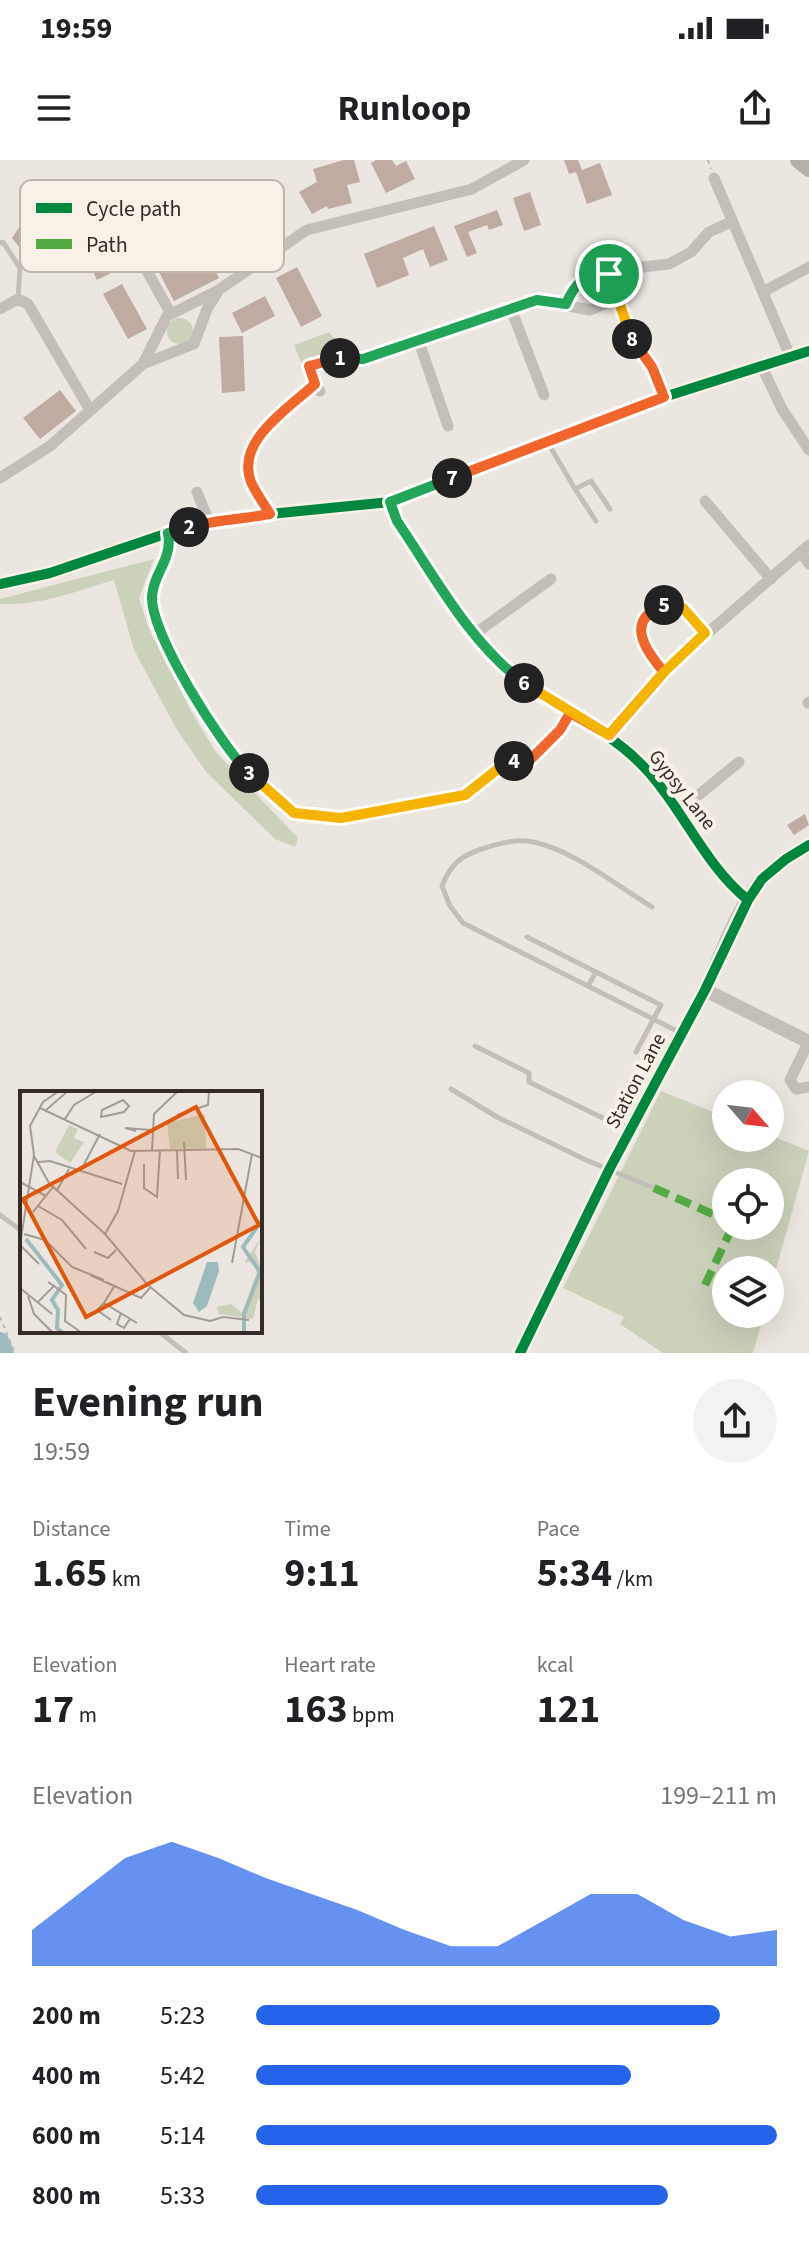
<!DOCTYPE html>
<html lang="en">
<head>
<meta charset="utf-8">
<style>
  :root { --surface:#fff; --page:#f2f2f2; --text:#202124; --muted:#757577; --accent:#2563eb }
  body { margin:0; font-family:"Source Sans 3",sans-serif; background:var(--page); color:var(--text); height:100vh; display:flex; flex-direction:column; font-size:30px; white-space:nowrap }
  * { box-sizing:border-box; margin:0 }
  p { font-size:26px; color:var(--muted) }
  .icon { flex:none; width:44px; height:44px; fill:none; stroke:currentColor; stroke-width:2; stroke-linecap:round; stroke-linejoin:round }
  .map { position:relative; height:1193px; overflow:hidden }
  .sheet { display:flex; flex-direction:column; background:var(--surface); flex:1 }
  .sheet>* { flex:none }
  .needle { width:52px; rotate:118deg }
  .fabs { position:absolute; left:712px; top:920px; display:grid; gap:16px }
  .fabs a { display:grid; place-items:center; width:72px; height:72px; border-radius:50%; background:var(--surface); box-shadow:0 8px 32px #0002; font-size:40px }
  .pin { position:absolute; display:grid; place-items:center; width:68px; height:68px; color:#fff; margin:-34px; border:4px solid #fff; border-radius:50%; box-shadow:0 2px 8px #0007 }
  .km { position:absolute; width:40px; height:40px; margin:-20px; border-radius:50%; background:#222; color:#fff; font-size:22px; line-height:40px; text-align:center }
  .round { display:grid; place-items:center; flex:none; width:84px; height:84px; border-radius:42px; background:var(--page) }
  .headline { display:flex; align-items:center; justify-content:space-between; height:136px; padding:0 32px }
  h1 { font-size:44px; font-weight:700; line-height:60px }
  .figures { display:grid; grid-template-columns:repeat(3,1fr); gap:12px; height:136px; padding:8px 32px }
  .figures div { display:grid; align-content:center }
  .figures b { font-size:40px; font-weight:700 }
  .figures small { font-size:22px; font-weight:400 }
  .figures p { font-size:22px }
  .chart { height:224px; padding:16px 32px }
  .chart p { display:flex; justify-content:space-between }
  .chart svg { width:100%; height:144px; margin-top:8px; fill:var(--accent); opacity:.7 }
  ul { padding:0 32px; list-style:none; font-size:26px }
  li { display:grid; grid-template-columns:128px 96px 1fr; align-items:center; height:60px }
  li i { height:20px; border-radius:10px; background:var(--accent) }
  .status { display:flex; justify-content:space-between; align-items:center; height:56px; padding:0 40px; background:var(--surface); direction:ltr }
  .status svg { height:22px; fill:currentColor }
  header { display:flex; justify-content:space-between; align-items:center; height:104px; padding:0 32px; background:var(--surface); font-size:36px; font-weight:700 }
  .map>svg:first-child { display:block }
  .green { fill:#ccd1ba; fill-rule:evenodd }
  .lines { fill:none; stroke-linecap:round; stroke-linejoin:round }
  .river { stroke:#9dbbbc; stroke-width:18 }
  .building { fill:#bfaba2 }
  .path { stroke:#bdb7b1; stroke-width:2; stroke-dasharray:4 4; stroke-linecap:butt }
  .service { stroke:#c4beb9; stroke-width:5 }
  .minor { stroke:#c4beb9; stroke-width:11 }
  .tertiary { stroke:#c4beb9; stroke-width:14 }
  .secondary { stroke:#b5afa9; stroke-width:16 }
  .quiet { stroke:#54ab44; stroke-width:8; stroke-dasharray:16 8; stroke-linecap:butt }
  .cycleway-casing { stroke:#f8f1e7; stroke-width:15 }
  .cycleway { stroke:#00873e; stroke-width:10 }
  .split-1-casing { stroke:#fff; stroke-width:16 }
  .split-2-casing { stroke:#fff; stroke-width:16 }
  .split-3-casing { stroke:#fff; stroke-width:16 }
  .split-4-casing { stroke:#fff; stroke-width:16 }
  .split-5-casing { stroke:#fff; stroke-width:16 }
  .split-6-casing { stroke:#fff; stroke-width:16 }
  .split-7-casing { stroke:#fff; stroke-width:16 }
  .split-8-casing { stroke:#fff; stroke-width:16 }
  .split-9-casing { stroke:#fff; stroke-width:16 }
  .split-1 { stroke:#22a559; stroke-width:10 }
  .split-2 { stroke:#f0652b; stroke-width:10 }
  .split-3 { stroke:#22a559; stroke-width:10 }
  .split-4 { stroke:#f5b400; stroke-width:10 }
  .split-5 { stroke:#f0652b; stroke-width:10 }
  .split-6 { stroke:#f5b400; stroke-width:10 }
  .split-7 { stroke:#22a559; stroke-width:10 }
  .split-8 { stroke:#f0652b; stroke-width:10 }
  .split-9 { stroke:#f5b400; stroke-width:10 }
  .labels { text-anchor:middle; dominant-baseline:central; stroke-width:8; stroke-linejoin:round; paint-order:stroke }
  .street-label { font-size:20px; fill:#352c27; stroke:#f8f1e7 }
  .inset-river { fill:none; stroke:#9dbbbc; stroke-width:4 }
  .inset-road { fill:none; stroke:#a39c96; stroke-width:2 }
  .view { fill:#df570d; fill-opacity:0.15; stroke:#df570d; stroke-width:4 }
  .inset-edge { fill:none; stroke:#352c27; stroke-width:4 }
  .key { fill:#f8f1e7; stroke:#beb6ad; stroke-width:2 }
  .key-label { font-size:22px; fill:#352c27 }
</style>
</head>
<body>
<div class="status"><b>19:59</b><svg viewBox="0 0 49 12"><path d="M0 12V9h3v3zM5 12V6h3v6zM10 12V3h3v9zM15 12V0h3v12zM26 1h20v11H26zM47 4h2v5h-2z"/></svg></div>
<header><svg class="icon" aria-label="menu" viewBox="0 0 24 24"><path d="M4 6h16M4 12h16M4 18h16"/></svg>Runloop<svg class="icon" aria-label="share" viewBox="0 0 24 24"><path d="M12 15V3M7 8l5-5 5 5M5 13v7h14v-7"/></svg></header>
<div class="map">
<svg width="809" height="1193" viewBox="0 0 809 1193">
  <rect width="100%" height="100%" fill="#ece6e0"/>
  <path class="green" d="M167 171a13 13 0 1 1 26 0a13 13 0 1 1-26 0Z
    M329,172L348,194L302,205L294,185Z
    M154,399L139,438L149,469L191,551L215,591L298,678L295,687L275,679L207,613L177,570L134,490L114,420C76,431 41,446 0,444V439Z
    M661,931L726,957V978H770V975L809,991L770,1131V1110H726V1154H764L753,1193H663L620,1164L624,1157L563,1128ZM726,1022H770V1066H726Z"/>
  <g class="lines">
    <path class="river" d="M0,1181L5,1193"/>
  </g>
  <path class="building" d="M344,0H354L360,22L347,25L352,43L328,49L327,46L312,54L299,32L317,22L313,9Z
    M376,0H392L396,6L406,1L415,19L386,33L371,3Z
    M564,0H578L582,10L600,3L612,35L587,44L576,12L569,14Z
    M530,32L541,65L524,71L513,38Z
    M497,50L503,65L489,70L487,65L468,72L477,93L467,97L454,66Z
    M29,59L44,77L24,93L12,78L20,66Z
    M190,64L219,118L174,141L149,93L169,82L165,73Z
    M434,66L448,100L430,107L423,89L403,98L409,115L377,128L364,94Z
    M106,83L119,109L97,120L85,94Z
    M297,107L322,156L301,167L276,118Z
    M122,124L147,169L128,179L103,134Z
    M265,136L275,156L242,173L232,153Z
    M243,176L245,231L222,233L219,177Z
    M60,230L76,251L40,279L23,258Z
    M805,654L809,665L794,675L787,665Z"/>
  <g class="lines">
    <path class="path" d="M708,0L711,9
      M312,214L309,206L345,197L354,198
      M169,382L170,388L152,435L156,463L205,557L239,603L270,634L294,653L341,658L465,635L508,601L530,600L539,591
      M0,1157L15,1193"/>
    <path class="service" d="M0,83L3,82L20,108L18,138
      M548,283L575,329L591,321L610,349
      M575,329L596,361
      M545,584L560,570L569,554
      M652,747C616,725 568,686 527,681C515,680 497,684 485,688C462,695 451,703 442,726L450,746L463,763L681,873
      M527,777L661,845L636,892
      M588,826L596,812
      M475,886L529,913V922L609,961L631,968
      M451,929L497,957L586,1000L654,1028
      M609,961L629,923
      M0,1055L22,1071
      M158,1171L186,1193"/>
    <path class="minor" d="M714,18L790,196
      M128,77L171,154
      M763,132L809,107
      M566,144C574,125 586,110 609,114
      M0,149L18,139L28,144L90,250
      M511,149L544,235
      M418,179L448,266
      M363,199L537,140L590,150L618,139
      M143,204L167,156L217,131L307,70L472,29L524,0
      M761,205L782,249L809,290
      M664,237L652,207L632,179L609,114L617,110L669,104L691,92L709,72L731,62
      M0,318L50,286L143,204L194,184L207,149L217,133
      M197,332L209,362
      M705,341L771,419
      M390,342L397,361C430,410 463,474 509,512C549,547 601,564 639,602C681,643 702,703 748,740
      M270,354C264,344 256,333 251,322C235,281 289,247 315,224L320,231
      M801,392L809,404
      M4,423L50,413L168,373L209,362L232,361L270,354L390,342L664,237L809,191
      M473,475L551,419
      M664,512C657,503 646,493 642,482C635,458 663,433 684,449C692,455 699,466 705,473
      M808,543L809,542
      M609,575L686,492L809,385
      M679,651L739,602
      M809,881L790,920L796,929L809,927
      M520,1193L610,1008L705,830"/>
    <path class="tertiary" d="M809,685C793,695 776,705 763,718C739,743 720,798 705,830L809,882"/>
    <path class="secondary" d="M798,0L809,9"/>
    <path class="quiet" d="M654,1028L726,1060
      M705,1125L729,1074L730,1066"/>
    <g class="cycleway-casing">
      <path id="cycleway" d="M390,342L397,361C430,410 463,474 509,512C549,547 601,564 639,602C681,643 702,703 748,740
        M0,424L50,413L168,373L209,362L232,361L270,354L390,342L664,237L809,191
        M520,1193L610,1008L705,830L748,740L762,719L786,699L809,685"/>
    </g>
    <use href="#cycleway" class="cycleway"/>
  </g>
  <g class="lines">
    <g class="split-1-casing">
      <path id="split-1" d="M340,198L363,199L537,140L566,144C574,125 586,110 609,114"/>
    </g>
    <g class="split-2-casing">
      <path id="split-2" d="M189,367C215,360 243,359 270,354C264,344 256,333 251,322C235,281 289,248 315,224L309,206L340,198"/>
    </g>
    <g class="split-3-casing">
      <path id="split-3" d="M189,367L168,373C173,400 153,413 152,437C151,475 221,585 249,613"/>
    </g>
    <g class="split-4-casing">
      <path id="split-4" d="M249,613L294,653L341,658L465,635L508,601H514"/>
    </g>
    <g class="split-5-casing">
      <path id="split-5" d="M514,601L530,600L560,570L570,553L609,575L664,512C645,490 624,460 664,445"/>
    </g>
    <g class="split-6-casing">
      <path id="split-6" d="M524,523L609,575L664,512L705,473L683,448L664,445"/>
    </g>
    <g class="split-7-casing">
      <path id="split-7" d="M452,318L390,342L397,361C435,417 469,482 524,523"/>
    </g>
    <g class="split-8-casing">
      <path id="split-8" d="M452,318L664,237L652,207L632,179"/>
    </g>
    <g class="split-9-casing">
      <path id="split-9" d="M609,114L632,179"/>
    </g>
    <use href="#split-1" class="split-1"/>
    <use href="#split-2" class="split-2"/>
    <use href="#split-3" class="split-3"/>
    <use href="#split-4" class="split-4"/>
    <use href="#split-5" class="split-5"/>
    <use href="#split-6" class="split-6"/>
    <use href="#split-7" class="split-7"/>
    <use href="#split-8" class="split-8"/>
    <use href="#split-9" class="split-9"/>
  </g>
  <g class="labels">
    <g class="street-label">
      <text transform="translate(682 630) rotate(52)">Gypsy Lane</text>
      <text transform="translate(636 921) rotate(-62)">Station Lane</text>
    </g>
  </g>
  <g transform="translate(20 931)">
    <rect width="242" height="242" fill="#ece6e0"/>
    <path d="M185,23L186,57L150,58L147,32ZM49,34L58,38L54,47L64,51L50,72L35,61ZM242,145L235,161L242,179V213L238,207L233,228L199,223L197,216L211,213L222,222L237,181L233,170L224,172Z" fill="#ccd1ba"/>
    <path d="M187,171H198L199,180L187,215L179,221L173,212Z" fill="#9dbbbc"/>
    <path class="inset-river" d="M6,148L42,194L32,209L38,219L37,237L43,242M224,242V223L240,181L223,156L242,129"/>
    <path class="inset-road" d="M189,0H219M103,9L109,15L104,21L81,26L82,19ZM20,17L111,60L218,58L242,67M26,19L48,0M157,24L188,14L189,0M45,28L54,14L77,0M116,40L105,37L131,39M164,51L166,89M132,59L134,23L158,0M157,59L158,88M14,65L29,92L85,143L127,193M18,71L30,70L102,93M124,73V97L137,106L140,59M61,79L80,43M0,91L26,105M37,99L49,78M18,115L42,129L66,158M13,121L33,96M4,143L25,149L52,176L84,189M85,143L98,120L115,60M0,154L19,173M0,154L14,64L10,35L23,11L39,0M74,161L88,167L96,159M212,172L232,63M70,184L121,207L130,197M95,194L84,212L117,232M128,194L164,224L190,230L203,226L229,229M34,195L46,204L45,230L62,242M0,197L32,223M8,205L14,223L33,242M17,212L34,195L28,191M84,212L77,219L91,229M101,222L97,233L104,237L110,228"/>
    <path class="view" d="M176,16L239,134L66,226L3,108Z"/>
    <rect width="242" height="242" class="inset-edge"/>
  </g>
  <rect x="20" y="20" width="264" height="92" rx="12" class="key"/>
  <rect x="36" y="43" width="36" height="10" fill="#00873e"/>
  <rect x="36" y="79" width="36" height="10" fill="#54ab44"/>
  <g class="key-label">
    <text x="86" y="56">Cycle path</text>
    <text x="86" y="92">Path</text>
  </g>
</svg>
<div class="fabs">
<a><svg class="needle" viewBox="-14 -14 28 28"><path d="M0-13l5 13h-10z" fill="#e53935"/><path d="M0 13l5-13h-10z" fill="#757577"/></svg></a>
<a><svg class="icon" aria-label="locate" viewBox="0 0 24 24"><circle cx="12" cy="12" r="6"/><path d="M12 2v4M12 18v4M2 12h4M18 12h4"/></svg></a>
<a><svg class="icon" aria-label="layers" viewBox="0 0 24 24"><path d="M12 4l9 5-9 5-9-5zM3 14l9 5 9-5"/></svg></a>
</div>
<div class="pin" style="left:609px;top:114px;background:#1e9e55"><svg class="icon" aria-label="arrive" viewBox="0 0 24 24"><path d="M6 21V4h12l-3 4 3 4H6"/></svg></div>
<b class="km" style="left:340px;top:198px">1</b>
<b class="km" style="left:189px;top:367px">2</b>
<b class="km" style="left:249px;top:613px">3</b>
<b class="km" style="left:514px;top:601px">4</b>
<b class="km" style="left:664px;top:445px">5</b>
<b class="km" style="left:524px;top:523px">6</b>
<b class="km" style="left:452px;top:318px">7</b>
<b class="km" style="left:632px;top:179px">8</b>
</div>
<section class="sheet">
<div class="headline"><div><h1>Evening run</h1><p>19:59</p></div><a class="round"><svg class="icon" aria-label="share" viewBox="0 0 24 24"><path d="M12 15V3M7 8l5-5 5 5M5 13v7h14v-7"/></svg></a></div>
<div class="figures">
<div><p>Distance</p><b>1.65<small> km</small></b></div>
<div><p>Time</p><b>9:11</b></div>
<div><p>Pace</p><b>5:34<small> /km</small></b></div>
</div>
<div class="figures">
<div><p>Elevation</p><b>17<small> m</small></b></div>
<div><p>Heart rate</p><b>163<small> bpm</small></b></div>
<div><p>kcal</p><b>121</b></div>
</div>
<div class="chart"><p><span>Elevation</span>199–211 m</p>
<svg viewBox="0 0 160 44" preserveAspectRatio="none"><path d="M0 44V33L10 22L20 11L30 6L40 11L50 17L60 22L70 27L80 33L90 38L100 38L110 30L120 22L130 22L140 30L150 35L160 33V44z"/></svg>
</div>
<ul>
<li><b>200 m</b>5:23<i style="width:89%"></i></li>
<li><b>400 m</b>5:42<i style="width:72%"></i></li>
<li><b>600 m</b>5:14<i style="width:100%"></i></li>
<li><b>800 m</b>5:33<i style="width:79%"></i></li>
</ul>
</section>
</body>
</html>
